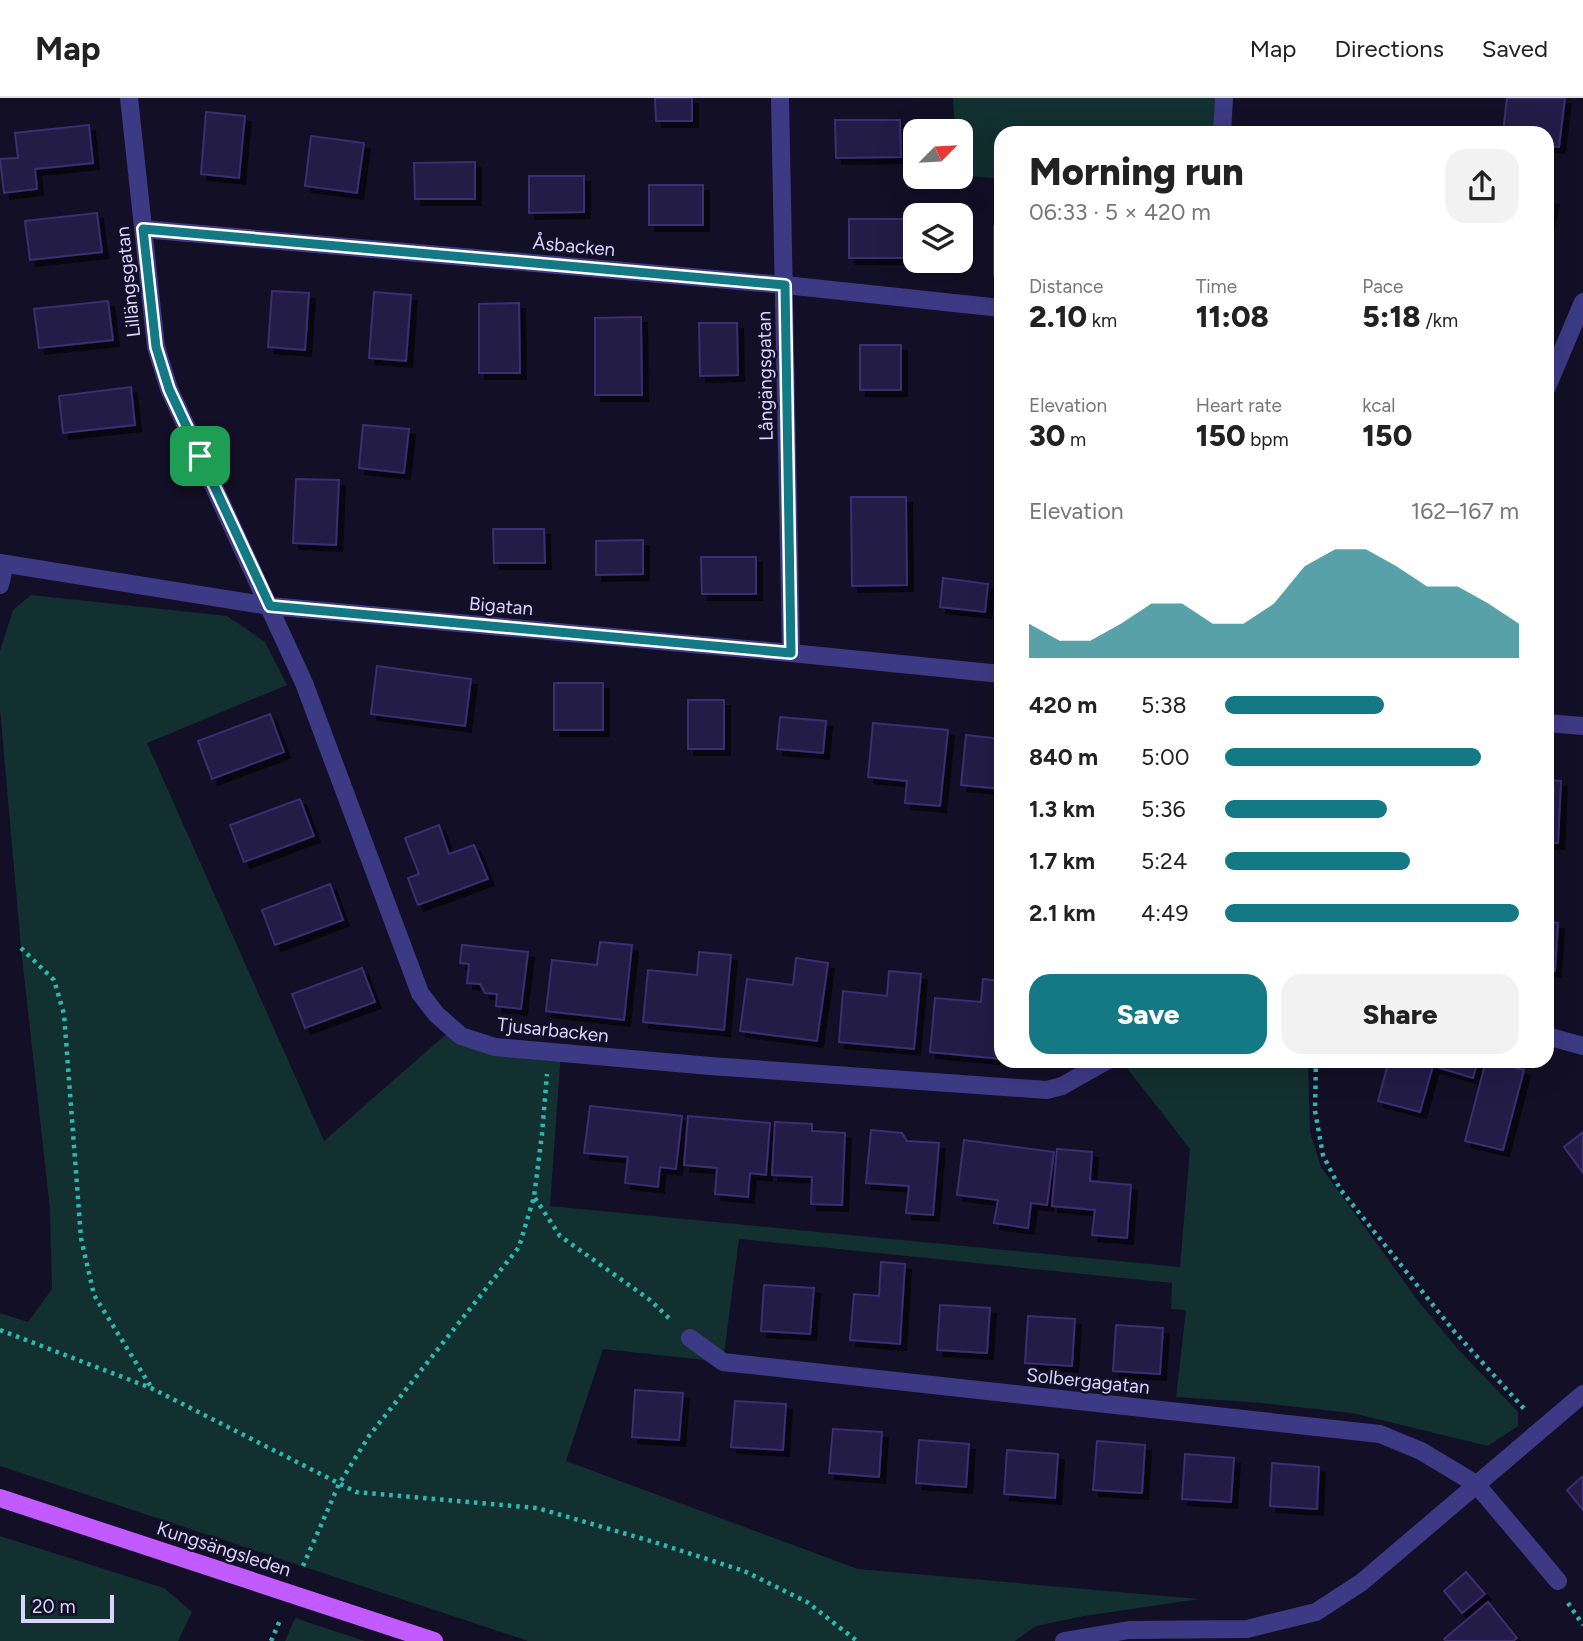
<!DOCTYPE html>
<html lang="en">
<head>
<meta charset="utf-8">
<style>
  :root { --surface:#fff; --page:#f2f2f2; --text:#222; --muted:#767676; --line:#e0e0e0; --accent:#137a85 }
  body { margin:0; font-family:Figtree,sans-serif; background:var(--page); color:var(--text); height:100vh; display:flex; flex-direction:column; font-size:26px; white-space:nowrap }
  * { box-sizing:border-box; margin:0 }
  p { font-size:23px; color:var(--muted) }
  .icon { flex:none; width:38px; height:38px; fill:none; stroke:currentColor; stroke-width:2; stroke-linecap:round; stroke-linejoin:round }
  .map { position:relative; flex:1; overflow:hidden }
  .side { position:absolute; left:994px; top:28px; width:560px; height:942px; display:flex; flex-direction:column; background:var(--surface); border-radius:21px; box-shadow:0 7px 28px #0002 }
  .side>* { flex:none }
  .needle { width:46px; rotate:66deg }
  .fabs { position:absolute; left:903px; top:21px; display:grid; gap:14px }
  .fabs a { display:grid; place-items:center; width:70px; height:70px; border-radius:14px; background:var(--surface); box-shadow:0 7px 28px #0002; font-size:35px }
  .scale { position:absolute; left:21px; bottom:18px; width:93px; box-sizing:border-box; padding-left:7px; border:4px solid #d9d4ff; border-top:0; font-size:19px; line-height:24px; white-space:nowrap; color:#d9d4ff; -webkit-text-stroke:5px #130f26; paint-order:stroke }
  .pin { position:absolute; display:grid; place-items:center; width:60px; height:60px; color:#fff; margin:-30px; border-radius:14px; box-shadow:0 4px 10px #0006 }
  .round { display:grid; place-items:center; flex:none; width:74px; height:74px; border-radius:21px; background:var(--page) }
  .overview { display:flex; align-items:center; justify-content:space-between; height:119px; padding:0 35px }
  h1 { font-size:38px; font-weight:800; line-height:52px }
  .metrics { display:grid; grid-template-columns:repeat(3,1fr); gap:10px; height:119px; padding:7px 35px }
  .metrics div { display:grid; align-content:center }
  .metrics b { font-size:30px; font-weight:800 }
  .metrics small { font-size:19px; font-weight:400 }
  .metrics p { font-size:19px }
  .chart { height:196px; padding:14px 35px }
  .chart p { display:flex; justify-content:space-between }
  .chart svg { width:100%; height:126px; margin-top:7px; fill:var(--accent); opacity:.7 }
  .button { display:flex; gap:14px; margin-top:auto; padding:14px 35px }
  .button a { flex:1; height:80px; border-radius:21px; background:var(--accent); color:#fff; font-size:28px; font-weight:800; line-height:80px; text-align:center }
  .button a+a { background:var(--page); color:var(--text) }
  ul { padding:0 35px; list-style:none; font-size:23px }
  li { display:grid; grid-template-columns:112px 84px 1fr; align-items:center; height:52px }
  li i { height:18px; border-radius:9px; background:var(--accent) }
  header { display:flex; align-items:center; gap:42px; box-sizing:border-box; height:98px; padding:0 35px; background:var(--surface); border-bottom:2px solid var(--line) }
  header strong { font-size:33px }
  nav { display:flex; gap:38px; margin-inline-start:auto; font-size:24px }
  .map>svg:first-child { display:block }
  .green { fill:#12302f }
  .building { fill:#241b47; stroke:#3b2d73; stroke-width:2; filter:url(#shadow) }
  .lines { fill:none; stroke-linecap:round; stroke-linejoin:round }
  .path { stroke:#2fb8b0; stroke-width:4.5; stroke-dasharray:3.5 5; stroke-linecap:butt }
  .minor { stroke:#3d3a85; stroke-width:18 }
  .major { stroke:#c25bff; stroke-width:18 }
  .route-casing { stroke:#fff; stroke-width:14 }
  .route { stroke:#137a85; stroke-width:9 }
  .labels { text-anchor:middle; dominant-baseline:central; stroke-width:5; stroke-linejoin:round; paint-order:stroke }
  .street-label { font-size:19px; fill:#d9d4ff; stroke:#130f26 }
</style>
</head>
<body>
<header>
<strong>Map</strong>
<nav><a>Map</a><a>Directions</a><a>Saved</a></nav>
</header>
<div class="map">
<svg width="1583" height="1543" viewBox="0 0 1583 1543">
  <defs>
    <filter id="shadow"><feDropShadow dx="6" dy="6" stdDeviation="0" flood-color="#0009"/></filter>
  </defs>
  <rect width="100%" height="100%" fill="#130f26"/>
  <path class="green" d="M953,0H1224L1222,35H1001V81L961,77V33H955Z
    M31,497L227,518L265,544L287,587L147,645L324,1043L452,931L561,954L550,1108L1180,1169L1190,1051L1127,970L1140,962L1308,963L1310,1034L1321,1069L1419,1204L1456,1249L1518,1314V1328L1488,1348L1352,1315L1262,1305L1176,1299L1186,1212L1171,1211L1172,1185L739,1141L723,1264L603,1251L566,1363L858,1471L1199,1501L1084,1518L1036,1528L1015,1543H528L0,1368V1215L28,1224L52,1191L50,1111L21,850L0,611V553L13,512Z
    M0,1438L164,1490L192,1514L178,1543H0Z
    M295,1520L365,1543H285Z"/>
  <path class="building" d="M655,0H692V23H656Z
    M1507,0H1565L1559,49L1547,48V35H1503Z
    M206,14L245,18L239,80L201,76Z
    M835,22H900L901,59L836,60Z
    M89,27L93,65L35,71L37,91L4,95L0,61L18,60L15,35Z
    M311,38L364,45L357,95L305,88Z
    M475,64V101H415L414,65Z
    M529,78H584V114L529,115Z
    M649,87H703V127H649Z
    M1547,100L1553,101L1547,129Z
    M97,115L102,154L30,162L25,123Z
    M849,121H915V160H849Z
    M994,128H1001V176L994,177Z
    M272,193L309,195L305,252L268,249Z
    M374,194L411,197L406,263L369,260Z
    M108,203L113,242L39,250L34,211Z
    M519,205L520,275H479V206Z
    M641,219L642,297H595V220Z
    M699,225H737L738,277L700,278Z
    M860,247H901V292H860Z
    M131,289L135,327L63,335L59,298Z
    M363,327L409,331L404,375L359,370Z
    M296,381L339,382L336,447L293,445Z
    M851,399H906L907,487L852,488Z
    M493,431H544L545,465H494Z
    M643,442V476L596,477V443Z
    M701,459H756V496H702Z
    M943,480L988,486L985,514L940,509Z
    M377,568L471,581L465,628L371,616Z
    M554,585H603V632H554Z
    M688,602H724V651H688Z
    M270,616L284,654L212,681L198,643Z
    M780,619L826,623L823,655L777,651Z
    M873,625L948,632L940,708L905,705L907,683L868,679Z
    M966,637L1001,641V713H998L1001,691L961,687Z
    M1547,682L1561,683L1558,745H1547Z
    M300,701L314,738L244,764L230,727Z
    M439,727L449,756L474,747L488,781L418,807L408,780L419,776L405,740Z
    M330,786L343,822L275,847L262,812Z
    M1547,824L1558,825L1555,873L1547,872Z
    M600,844L632,847L624,922L546,913L552,862L597,867Z
    M462,847L528,854L521,911L496,908L497,896L485,895L480,886L467,885L469,866L460,865Z
    M699,854L731,857L724,932L643,924L648,872L697,877Z
    M796,860L828,865L817,943L740,933L747,881L793,887Z
    M362,870L375,904L305,930L292,896Z
    M889,873L921,876L914,951L839,944L843,893L887,898Z
    M983,881L1001,883V961L930,954L935,900L981,904Z
    M1389,962H1478L1473,980L1433,968L1420,1014L1378,1003Z
    M1486,963L1524,972L1503,1052L1465,1043Z
    M590,1008L682,1018L676,1071L660,1069L658,1089L625,1085L628,1059L584,1055Z
    M688,1018L770,1025L766,1077L750,1075L748,1099L715,1096L717,1070L684,1067Z
    M775,1024L812,1026V1033L845,1035L842,1107L811,1106L812,1079L772,1077Z
    M871,1032L902,1035L907,1043L939,1045L933,1117L906,1115L909,1088L866,1085Z
    M1583,1034V1075L1564,1049Z
    M964,1042L1054,1054L1047,1107L1031,1105L1028,1130L994,1125L998,1102L957,1097Z
    M1057,1051L1092,1054L1090,1083L1131,1087L1127,1140L1092,1137L1095,1112L1052,1108Z
    M881,1164L905,1166L900,1246L850,1242L854,1196L879,1198Z
    M764,1187L814,1190L810,1236L761,1233Z
    M940,1207L990,1210L987,1255L937,1252Z
    M1028,1218L1075,1221L1072,1268L1025,1265Z
    M1116,1227L1163,1230L1160,1276L1113,1273Z
    M635,1292L683,1295L679,1342L632,1339Z
    M735,1303L786,1306L783,1352L731,1349Z
    M833,1331L882,1334L879,1379L829,1375Z
    M919,1342L969,1346L966,1389L916,1385Z
    M1097,1343L1145,1347L1142,1395L1093,1392Z
    M1007,1352L1058,1356L1055,1400L1004,1396Z
    M1185,1356L1234,1360L1231,1404L1182,1401Z
    M1272,1365L1319,1369L1317,1411L1270,1408Z
    M1583,1378V1412L1567,1392Z
    M1466,1474L1485,1496L1462,1515L1444,1493Z
    M1488,1504L1517,1540L1513,1543H1446L1444,1541Z"/>
  <g class="lines">
    <path class="path" d="M21,850L54,882L64,916L81,1140L94,1197L151,1289
      M1316,962L1315,1013L1323,1057L1340,1091L1453,1232L1527,1314
      M535,1100L560,1138L650,1202L672,1223
      M0,1232L151,1290L356,1394L537,1410L654,1444L744,1473L807,1504L857,1543
      M303,1468L339,1386L369,1338L519,1149L534,1099L542,1036L547,976
      M1568,1505L1583,1527
      M271,1543L281,1520"/>
    <path class="minor" d="M129,0L156,249L169,291L304,585L420,895L436,916L461,938L495,949L710,968L1047,992L1062,988L1108,962
      M780,0L791,555
      M1222,35L1224,0
      M143,131L785,187L1001,210
      M1547,289L1583,204
      M0,465L270,508L791,555L1001,576
      M0,487L5,466
      M1547,625L1583,628
      M1547,938L1583,948
      M690,1240L723,1264L1380,1336L1421,1353L1476,1386L1558,1483
      M1064,1543L1129,1532L1247,1531L1316,1514L1362,1484L1583,1296"/>
    <path class="major" d="M0,1400L434,1543"/>
  </g>
  <g class="lines">
    <g class="route-casing">
      <path id="route" d="M143,131L785,187L791,555L270,508L169,291L156,249Z"/>
    </g>
    <use href="#route" class="route"/>
  </g>
  <g class="labels">
    <g class="street-label">
      <text transform="translate(574 148) rotate(5)">Åsbacken</text>
      <text transform="translate(128 184) rotate(-96)">Lillängsgatan</text>
      <text transform="translate(765 278) rotate(-91)">Långängsgatan</text>
      <text transform="translate(501 508) rotate(5)">Bigatan</text>
      <text transform="translate(553 932) rotate(6)">Tjusarbacken</text>
      <text transform="translate(1088 1283) rotate(6)">Solbergagatan</text>
      <text transform="translate(224 1451) rotate(18)">Kungsängsleden</text>
    </g>
  </g>
</svg>
<div class="fabs">
<a><svg class="needle" viewBox="-14 -14 28 28"><path d="M0-13l5 13h-10z" fill="#e53935"/><path d="M0 13l5-13h-10z" fill="#767676"/></svg></a>
<a><svg class="icon" aria-label="layers" viewBox="0 0 24 24"><path d="M12 4l9 5-9 5-9-5zM3 14l9 5 9-5"/></svg></a>
</div>
<div class="scale">20 m</div>
<div class="pin" style="left:200px;top:358px;background:#1e9e55"><svg class="icon" aria-label="arrive" viewBox="0 0 24 24"><path d="M6 21V4h12l-3 4 3 4H6"/></svg></div>
<section class="side">
<div class="overview"><div><h1>Morning run</h1><p>06:33 · 5 × 420 m</p></div><a class="round"><svg class="icon" aria-label="share" viewBox="0 0 24 24"><path d="M12 15V3M7 8l5-5 5 5M5 13v7h14v-7"/></svg></a></div>
<div class="metrics">
<div><p>Distance</p><b>2.10<small> km</small></b></div>
<div><p>Time</p><b>11:08</b></div>
<div><p>Pace</p><b>5:18<small> /km</small></b></div>
</div>
<div class="metrics">
<div><p>Elevation</p><b>30<small> m</small></b></div>
<div><p>Heart rate</p><b>150<small> bpm</small></b></div>
<div><p>kcal</p><b>150</b></div>
</div>
<div class="chart"><p><span>Elevation</span>162–167 m</p>
<svg viewBox="0 0 160 44" preserveAspectRatio="none"><path d="M0 44V32L10 38L20 38L30 32L40 25L50 25L60 32L70 32L80 25L90 12L100 6L110 6L120 12L130 19L140 19L150 25L160 32V44z"/></svg>
</div>
<ul>
<li><b>420 m</b>5:38<i style="width:54%"></i></li>
<li><b>840 m</b>5:00<i style="width:87%"></i></li>
<li><b>1.3 km</b>5:36<i style="width:55%"></i></li>
<li><b>1.7 km</b>5:24<i style="width:63%"></i></li>
<li><b>2.1 km</b>4:49<i style="width:100%"></i></li>
</ul>
<div class="button"><a>Save</a><a>Share</a></div>
</section>
</div>
</body>
</html>
